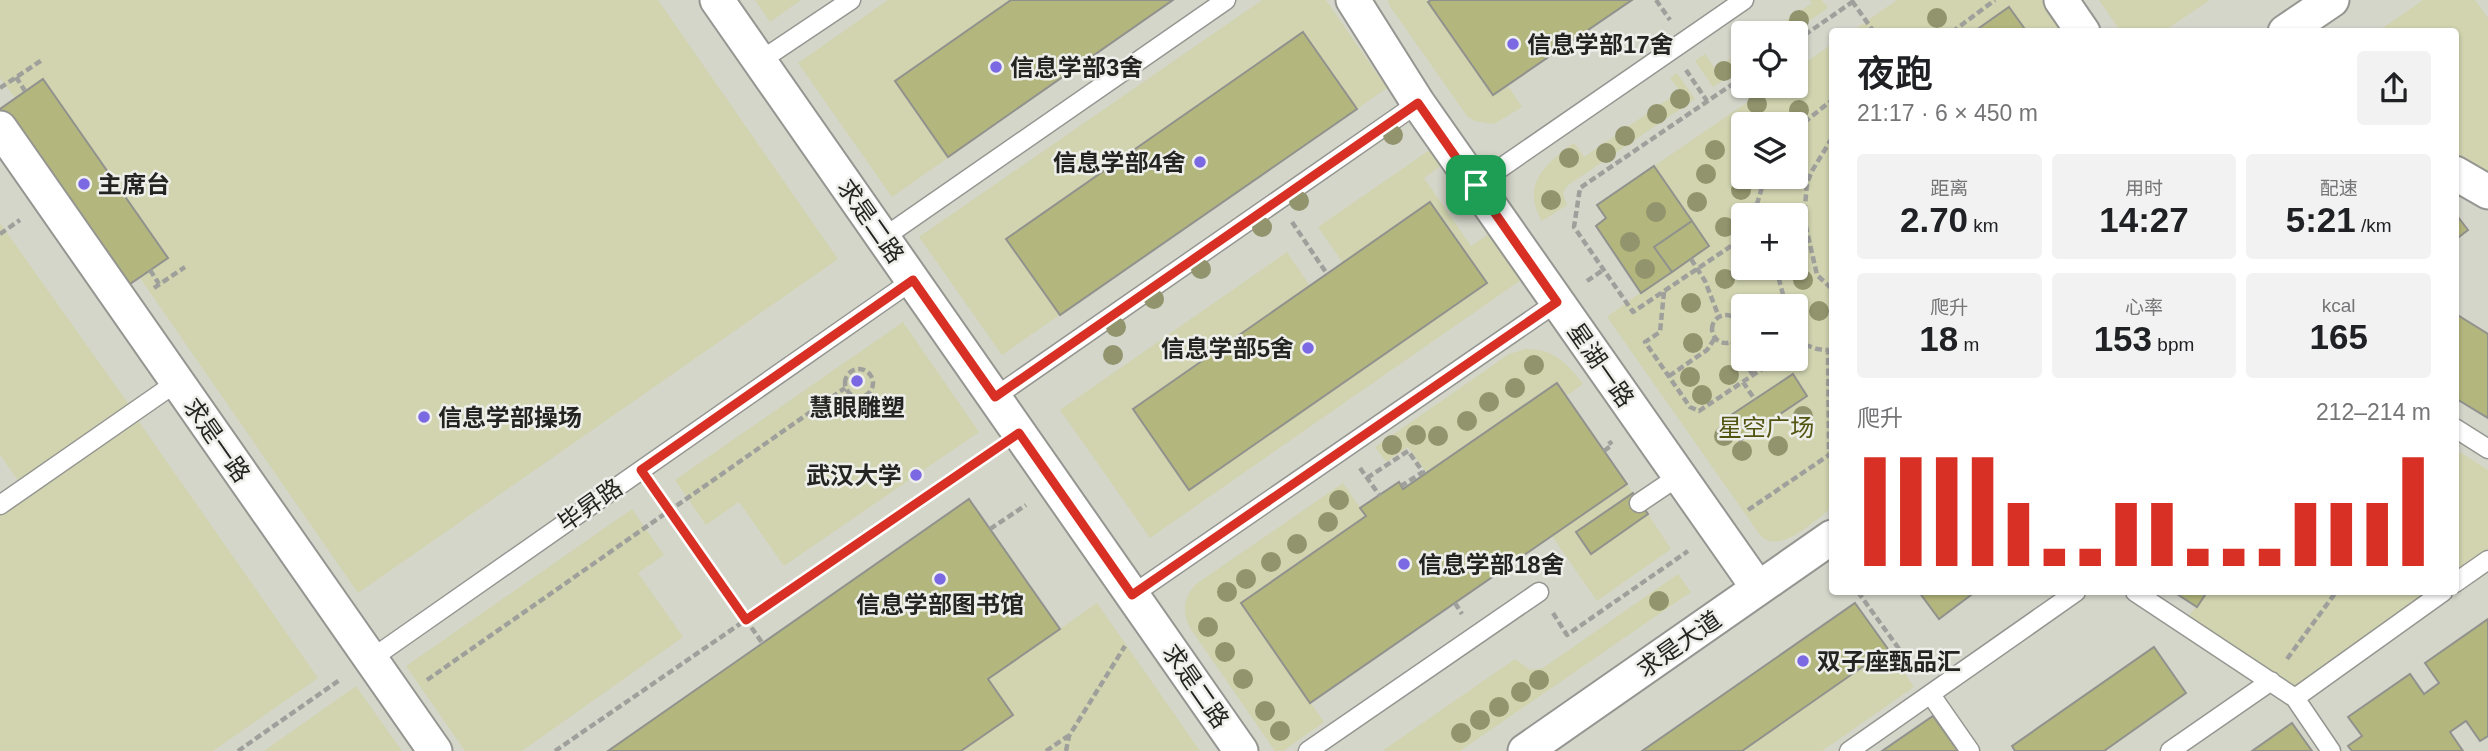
<!DOCTYPE html>
<html lang="zh">
<head>
<meta charset="utf-8">
<style>
  :root { --surface:#fff; --page:#f2f2f2; --text:#202124; --muted:#757577; --accent:#d93025 }
  body { margin:0; font-family:Helvetica,"Noto Sans SC",sans-serif; background:var(--page); color:var(--text); height:100vh; display:flex; flex-direction:column; font-size:26px; white-space:nowrap }
  * { box-sizing:border-box; margin:0 }
  p { font-size:23px; color:var(--muted) }
  .icon { flex:none; width:38px; height:38px; fill:none; stroke:currentColor; stroke-width:2; stroke-linecap:round; stroke-linejoin:round }
  .map { position:relative; flex:1; overflow:hidden }
  .panel { position:absolute; left:1829px; top:28px; width:630px; height:567px; display:flex; flex-direction:column; background:var(--surface); border-radius:7px; box-shadow:0 2px 5px #0004 }
  .panel>* { flex:none }
  .tools { position:absolute; left:1731px; top:21px; display:grid; gap:14px }
  .tools a { display:grid; place-items:center; width:77px; height:77px; border-radius:7px; background:var(--surface); box-shadow:0 2px 5px #0004; font-size:35px }
  .pin { position:absolute; display:grid; place-items:center; width:60px; height:60px; color:#fff; margin:-30px; border-radius:14px; box-shadow:0 4px 10px #0006 }
  .round { display:grid; place-items:center; flex:none; width:74px; height:74px; border-radius:7px; background:var(--page) }
  .headline { display:flex; align-items:center; justify-content:space-between; height:119px; padding:0 28px }
  h1 { font-size:38px; font-weight:600; line-height:52px }
  .metrics { display:grid; grid-template-columns:repeat(3,1fr); gap:10px; height:119px; padding:7px 28px }
  .metrics div { display:grid; align-content:center; border-radius:7px; background:var(--page); text-align:center }
  .metrics b { font-size:35px; font-weight:600 }
  .metrics small { font-size:19px; font-weight:400 }
  .metrics p { font-size:19px }
  .chart { height:196px; padding:14px 28px }
  .chart p { display:flex; justify-content:space-between }
  .chart svg { width:100%; height:126px; margin-top:7px; stroke:var(--accent); stroke-width:6 }
  .map>svg:first-child { display:block }
  .built { fill:#d5d6ca; fill-rule:evenodd }
  .green { fill:#d1d4af; fill-rule:evenodd }
  .building { fill:#b3b67d; stroke:#91928d; stroke-width:2 }
  .lines { fill:none; stroke-linecap:round; stroke-linejoin:round }
  .lane-casing { stroke:#959591; stroke-width:21 }
  .street-casing { stroke:#959591; stroke-width:37 }
  .path { stroke:#9fa09c; stroke-width:4.5; stroke-dasharray:7 3.5; stroke-linecap:butt }
  .lane { stroke:#fff; stroke-width:18 }
  .street { stroke:#fff; stroke-width:33 }
  .tree { fill:#92946d }
  .route-casing { stroke:#fff; stroke-width:14 }
  .route { stroke:#d93025; stroke-width:9 }
  .poi-dot { fill:#7b68e3; stroke:#eeefea; stroke-width:2.5 }
  .labels { text-anchor:middle; dominant-baseline:central; stroke-width:5; stroke-linejoin:round; paint-order:stroke }
  .poi-label { font-size:24px; font-weight:bold; fill:#242422; stroke:#eeefea; text-anchor:start }
  .street-label { font-size:24px; fill:#242422; stroke:#eeefea }
  .park-label { font-size:24px; fill:#525411; stroke:#eeefea }
</style>
</head>
<body>
<div class="map">
<svg width="2488" height="751" viewBox="0 0 2488 751">
  <rect width="100%" height="100%" fill="#e1e2dd"/>
  <path class="built" d="M0,0H2488V751H0ZM1832,32H2455V592H1832ZM1743,33H1796V86H1743ZM1743,124H1796V177H1743ZM1743,215H1796V268H1743ZM1743,306H1796V359H1743Z"/>
  <path class="green" d="M0,0H658L838,259L358,593L140,278L167,258L43,79L15,98L0,78Z
    M755,0H801L770,22Z
    M888,0H1173L892,197L798,63Z
    M1262,0H1326L1387,88L1002,355L919,237Z
    M1388,0H1431L1429,2L1493,95L1508,86L1522,107L1494,124L1475,121L1467,116L1389,5Z
    M1810,0H1822L1828,8L1791,33H1767L1812,3Z
    M1897,0H2042L2064,31L1851,32Z
    M2099,0H2210L2164,31L2121,32Z
    M2423,0H2475L2488,18V180L2455,161V32H2377Z
    M1832,44V508C1813,521 1780,556 1760,535L1607,317L1641,292L1596,226L1606,218L1597,205L1771,86H1796V69ZM1743,124H1796V177H1743ZM1743,215H1796V268H1743ZM1743,306H1796V359H1743Z
    M1743,50V66L1713,87L1695,61L1705,54L1715,69Z
    M1677,73L1695,99L1567,186L1563,193L1567,205L1542,221C1520,185 1546,163 1574,143L1584,157L1680,91L1670,78Z
    M1431,149L1442,165L1424,178L1471,246L1489,234L1521,280L1150,538L1060,410L1287,252L1310,286L1133,409L1189,490L1486,283L1343,263L1318,227Z
    M0,223L130,406L19,482L0,455Z
    M903,322L979,432L784,566L739,502L706,525L675,480Z
    M1525,349C1553,348 1567,363 1583,384L1566,396L1427,473L1408,447L1386,462L1375,447L1509,354Z
    M137,419L318,678L213,751H0V515Z
    M2455,449L2488,470V549L2455,573Z
    M1343,483L1366,516L1241,603L1324,722L1283,751H1275L1190,628C1182,612 1183,598 1196,584Z
    M1627,484L1633,493L1576,533L1591,553L1648,514L1671,549L1597,601L1552,536Z
    M632,509L664,555L638,573L683,637L522,751H465L406,666Z
    M1678,574L1691,592L1460,751H1382L1515,659L1530,670L1543,668Z
    M2207,592H2429L2293,688L2188,617Z
    M1097,603L1200,751H961L1013,715L988,679Z
    M1888,649L1914,687L1822,751H1742Z
    M356,686L402,751H264Z"/>
  <path class="building" d="M1011,0H1173L948,157L895,81Z
    M1431,0H1632L1493,95L1428,2Z
    M2009,7L2027,32H1981L1979,28Z
    M1303,32L1357,109L1060,315L1006,239Z
    M43,79L168,258L124,288L0,111V109Z
    M1654,166L1692,221L1654,247L1672,272L1641,293L1596,226L1606,218L1597,205Z
    M1430,202L1487,283L1189,490L1133,409Z
    M2455,213L2468,230L2455,240Z
    M1692,221L1709,246L1672,272L1654,247Z
    M2456,314L2488,334V418L2455,398Z
    M1793,374L1807,396L1740,441L1725,419Z
    M1557,383L1627,484L1310,703L1241,603L1366,516L1360,508L1399,482L1403,489Z
    M1633,493L1648,514L1591,554L1576,532Z
    M969,499L1060,629L988,679L1013,715L961,751H608Z
    M1919,592H1975L1939,619Z
    M2174,592H2207L2197,607Z
    M1855,603L1888,649L1742,751H1642Z
    M2488,619V736L2480,741L2466,721L2450,732L2463,751H2352L2348,746L2362,736L2348,717L2410,674L2424,694L2439,683L2425,663Z
    M2154,647L2186,693L2104,751H2015L2012,746Z
    M1933,716L1958,751H1882Z
    M2292,723L2312,751H2252Z"/>
  <g class="lines">
    <g class="lane-casing">
      <path id="lane" d="M760,61L851,0
        M1476,185L1744,0
        M883,238L1226,0
        M995,397L1418,103
        M2455,428L2488,449
        M1639,503L1679,476
        M0,505L177,382
        M2455,583L2488,560
        M2135,592L2295,698L2331,751
        M1132,595L1557,302
        M371,659L913,280
        M1931,695L1970,751
        M2295,698L2443,592
        M1308,751L1539,592
        M1849,751L2076,592
        M2170,751L2271,681"/>
    </g>
    <g class="street-casing">
      <path id="street" d="M717,0L1241,751
        M1353,0L1418,103L1758,588
        M2061,0L2083,32
        M2285,32L2332,0
        M0,128L435,751
        M2455,173L2488,192
        M1525,751L1832,537"/>
    </g>
    <path class="path" d="M1656,0L1670,20
      M1852,1L1874,32
      M1952,32L1995,0
      M1796,41L1855,0
      M1686,70L1707,101
      M16,77L25,91
      M1743,77L1580,188L1574,227L1633,312L1743,238
      M0,88L42,60
      M1796,129L1832,100
      M1832,138L1812,171L1807,183L1804,218L1817,275L1832,289
      M1757,215V204L1765,177
      M1292,222L1327,274
      M1796,231L1805,228
      M0,234L20,220
      M1691,259L1705,281L1719,317
      M1776,268L1786,306
      M150,270L159,284
      M1587,281L1603,270
      M154,288L185,267
      M1664,292L1660,332L1645,342L1690,407L1699,411L1777,359
      M1765,306L1784,299
      M1712 329a14 14 0 1 1 28 0a14 14 0 1 1-28 0Z
      M1796,331L1800,343
      M1732,342L1753,375
      M1796,346L1800,343L1817,349L1828,350L1829,455L1832,456
      M845 383a14 14 0 1 1 28 0a14 14 0 1 1-28 0Z
      M1669,376L1707,350L1715,338
      M1743,382L1755,400
      M1604,451L1612,445L1609,441
      M1360,468L1380,496
      M1367,478L1408,451L1423,472L1401,486
      M655,490L763,644
      M1748,510L1829,455
      M990,529L1026,505
      M1858,592L1915,671
      M1455,603L1462,614
      M1553,613L1567,635L1688,551
      M2287,659L2336,592
      M427,680L845,388
      M238,751L341,679
      M555,751L989,453
      M1046,751L1068,736
      M1066,751L1069,736L1125,646"/>
    <use href="#lane" class="lane"/>
    <use href="#street" class="street"/>
  </g>
  <g class="tree">
    <circle cx="1937" cy="18" r="10"/>
    <circle cx="1799" cy="20" r="10"/>
    <circle cx="1724" cy="71" r="10"/>
    <circle cx="1680" cy="99" r="10"/>
    <circle cx="1757" cy="104" r="10"/>
    <circle cx="1799" cy="110" r="10"/>
    <circle cx="1657" cy="114" r="10"/>
    <circle cx="1393" cy="135" r="10"/>
    <circle cx="1625" cy="136" r="10"/>
    <circle cx="1715" cy="150" r="10"/>
    <circle cx="1606" cy="153" r="10"/>
    <circle cx="1569" cy="158" r="10"/>
    <circle cx="1706" cy="174" r="10"/>
    <circle cx="1741" cy="190" r="10"/>
    <circle cx="1551" cy="200" r="10"/>
    <circle cx="1299" cy="201" r="10"/>
    <circle cx="1697" cy="202" r="10"/>
    <circle cx="1656" cy="212" r="10"/>
    <circle cx="1262" cy="227" r="10"/>
    <circle cx="1725" cy="227" r="10"/>
    <circle cx="1630" cy="242" r="10"/>
    <circle cx="1201" cy="269" r="10"/>
    <circle cx="1645" cy="269" r="10"/>
    <circle cx="1725" cy="279" r="10"/>
    <circle cx="1803" cy="280" r="10"/>
    <circle cx="1154" cy="299" r="10"/>
    <circle cx="1691" cy="303" r="10"/>
    <circle cx="1819" cy="311" r="10"/>
    <circle cx="1116" cy="327" r="10"/>
    <circle cx="1693" cy="343" r="10"/>
    <circle cx="1113" cy="355" r="10"/>
    <circle cx="1534" cy="365" r="10"/>
    <circle cx="1729" cy="375" r="10"/>
    <circle cx="1690" cy="377" r="10"/>
    <circle cx="1515" cy="388" r="10"/>
    <circle cx="1702" cy="395" r="10"/>
    <circle cx="1489" cy="402" r="10"/>
    <circle cx="1803" cy="416" r="10"/>
    <circle cx="1467" cy="421" r="10"/>
    <circle cx="1416" cy="435" r="10"/>
    <circle cx="1438" cy="436" r="10"/>
    <circle cx="1724" cy="436" r="10"/>
    <circle cx="1392" cy="445" r="10"/>
    <circle cx="1778" cy="446" r="10"/>
    <circle cx="1742" cy="451" r="10"/>
    <circle cx="1339" cy="500" r="10"/>
    <circle cx="1328" cy="522" r="10"/>
    <circle cx="1297" cy="544" r="10"/>
    <circle cx="1271" cy="562" r="10"/>
    <circle cx="1246" cy="579" r="10"/>
    <circle cx="1227" cy="592" r="10"/>
    <circle cx="1659" cy="601" r="10"/>
    <circle cx="1208" cy="627" r="10"/>
    <circle cx="1225" cy="652" r="10"/>
    <circle cx="1243" cy="679" r="10"/>
    <circle cx="1539" cy="680" r="10"/>
    <circle cx="1521" cy="692" r="10"/>
    <circle cx="1499" cy="707" r="10"/>
    <circle cx="1265" cy="711" r="10"/>
    <circle cx="1480" cy="720" r="10"/>
    <circle cx="1280" cy="731" r="10"/>
    <circle cx="1461" cy="733" r="10"/>
  </g>
  <g class="lines">
    <g class="route-casing">
      <path id="route" d="M1418,103L1557,302L1132,595L1019,433L746,620L641,470L913,280L995,397Z"/>
    </g>
    <use href="#route" class="route"/>
  </g>
  <g class="poi-dot">
    <circle cx="1513" cy="44" r="7"/>
    <circle cx="996" cy="67" r="7"/>
    <circle cx="1200" cy="162" r="7"/>
    <circle cx="84" cy="184" r="7"/>
    <circle cx="1308" cy="348" r="7"/>
    <circle cx="857" cy="381" r="7"/>
    <circle cx="424" cy="417" r="7"/>
    <circle cx="916" cy="475" r="7"/>
    <circle cx="1404" cy="564" r="7"/>
    <circle cx="940" cy="579" r="7"/>
    <circle cx="1803" cy="661" r="7"/>
  </g>
  <g class="labels">
    <g class="poi-label">
      <text x="1527" y="44">信息学部17舍</text>
      <text x="1010" y="67">信息学部3舍</text>
      <text x="1186" y="162" text-anchor="end">信息学部4舍</text>
      <text x="98" y="184">主席台</text>
      <text x="1294" y="348" text-anchor="end">信息学部5舍</text>
      <text x="857" y="407" text-anchor="middle">慧眼雕塑</text>
      <text x="438" y="417">信息学部操场</text>
      <text x="902" y="475" text-anchor="end">武汉大学</text>
      <text x="1418" y="564">信息学部18舍</text>
      <text x="940" y="604" text-anchor="middle">信息学部图书馆</text>
      <text x="1817" y="661">双子座甄品汇</text>
    </g>
    <g class="street-label">
      <text transform="translate(871 221) rotate(55)">求是二路</text>
      <text transform="translate(1601 365) rotate(55)">星湖一路</text>
      <text transform="translate(217 440) rotate(55)">求是一路</text>
      <text transform="translate(590 505) rotate(-35)">毕昇路</text>
      <text transform="translate(1679 644) rotate(-35)">求是大道</text>
      <text transform="translate(1196 686) rotate(55)">求是二路</text>
    </g>
    <g class="park-label">
      <text x="1766" y="427">星空广场</text>
    </g>
  </g>
</svg>
<div class="tools">
<a><svg class="icon" aria-label="locate" viewBox="0 0 24 24"><circle cx="12" cy="12" r="6"/><path d="M12 2v4M12 18v4M2 12h4M18 12h4"/></svg></a>
<a><svg class="icon" aria-label="layers" viewBox="0 0 24 24"><path d="M12 4l9 5-9 5-9-5zM3 14l9 5 9-5"/></svg></a>
<a>+</a>
<a>−</a>
</div>
<div class="pin" style="left:1476px;top:185px;background:#1e9e55"><svg class="icon" aria-label="arrive" viewBox="0 0 24 24"><path d="M6 21V4h12l-3 4 3 4H6"/></svg></div>
<section class="panel">
<div class="headline"><div><h1>夜跑</h1><p>21:17 · 6 × 450 m</p></div><a class="round"><svg class="icon" aria-label="share" viewBox="0 0 24 24"><path d="M12 15V3M7 8l5-5 5 5M5 13v7h14v-7"/></svg></a></div>
<div class="metrics">
<div><p>距离</p><b>2.70<small> km</small></b></div>
<div><p>用时</p><b>14:27</b></div>
<div><p>配速</p><b>5:21<small> /km</small></b></div>
</div>
<div class="metrics">
<div><p>爬升</p><b>18<small> m</small></b></div>
<div><p>心率</p><b>153<small> bpm</small></b></div>
<div><p>kcal</p><b>165</b></div>
</div>
<div class="chart"><p><span>爬升</span>212–214 m</p>
<svg viewBox="0 0 160 44" preserveAspectRatio="none"><path d="M5 44V6M15 44V6M25 44V6M35 44V6M45 44V22M55 44V38M65 44V38M75 44V22M85 44V22M95 44V38M105 44V38M115 44V38M125 44V22M135 44V22M145 44V22M155 44V6"/></svg>
</div>
</section>
</div>
</body>
</html>
